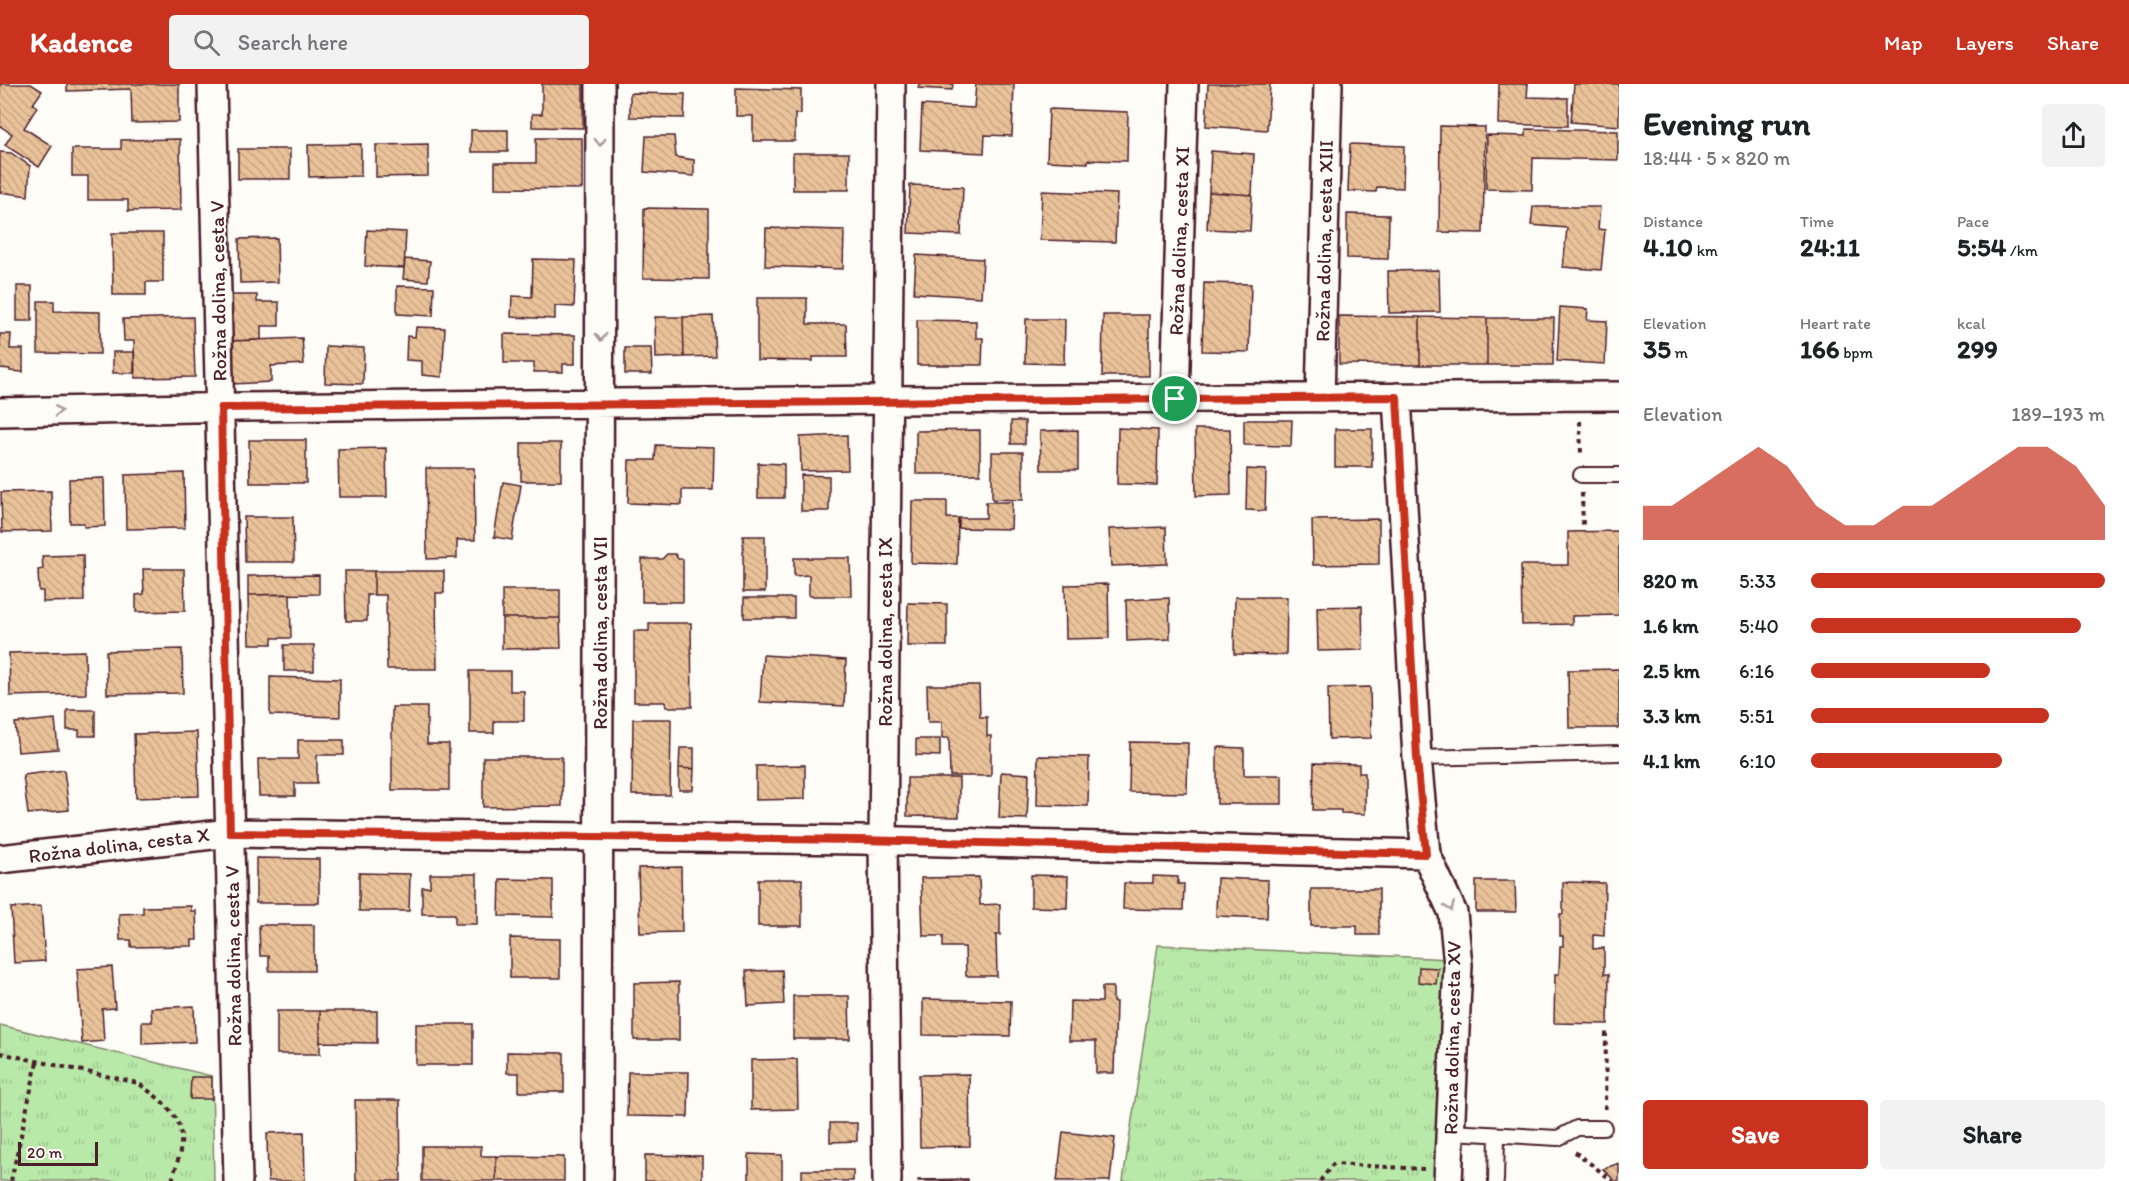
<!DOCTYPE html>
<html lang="en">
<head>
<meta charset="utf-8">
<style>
  :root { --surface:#fff; --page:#f2f2f2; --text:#202124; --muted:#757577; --accent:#c8321e }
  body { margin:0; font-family:Itim,sans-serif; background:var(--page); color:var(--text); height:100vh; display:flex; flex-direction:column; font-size:22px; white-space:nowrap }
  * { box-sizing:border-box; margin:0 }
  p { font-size:20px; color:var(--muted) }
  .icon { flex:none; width:33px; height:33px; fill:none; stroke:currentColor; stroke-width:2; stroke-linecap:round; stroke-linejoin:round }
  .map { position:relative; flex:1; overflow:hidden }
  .drawer { display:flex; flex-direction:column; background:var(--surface); width:510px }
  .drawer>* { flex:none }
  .scale { position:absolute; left:18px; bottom:15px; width:80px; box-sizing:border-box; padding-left:6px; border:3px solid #4a1f2b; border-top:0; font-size:16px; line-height:21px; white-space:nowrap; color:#4a1f2b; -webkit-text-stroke:4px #fdfcf7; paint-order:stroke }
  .pin { position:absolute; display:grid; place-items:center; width:51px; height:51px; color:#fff; margin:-26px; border:3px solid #fff; border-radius:50%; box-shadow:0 2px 6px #0007 }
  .round { display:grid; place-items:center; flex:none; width:63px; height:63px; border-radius:6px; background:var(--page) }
  .summary { display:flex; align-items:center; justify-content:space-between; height:102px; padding:0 24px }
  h1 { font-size:33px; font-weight:700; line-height:45px }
  .figures { display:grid; grid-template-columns:repeat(3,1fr); gap:9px; height:102px; padding:6px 24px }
  .figures div { display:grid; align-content:center }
  .figures b { font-size:26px; font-weight:700 }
  .figures small { font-size:16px; font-weight:400 }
  .figures p { font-size:16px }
  .chart { height:168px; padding:12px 24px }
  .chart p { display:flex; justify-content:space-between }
  .chart svg { width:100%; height:108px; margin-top:6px; fill:var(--accent); opacity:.7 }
  .button { display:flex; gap:12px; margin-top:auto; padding:12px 24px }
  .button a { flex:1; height:69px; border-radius:6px; background:var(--accent); color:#fff; font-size:24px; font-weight:700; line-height:69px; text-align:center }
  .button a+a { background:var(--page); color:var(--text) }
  ul { padding:0 24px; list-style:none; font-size:20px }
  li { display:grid; grid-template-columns:96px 72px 1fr; align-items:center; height:45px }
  li i { height:15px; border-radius:8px; background:var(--accent) }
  header { display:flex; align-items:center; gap:36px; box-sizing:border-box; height:84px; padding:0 30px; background:var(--accent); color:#fff }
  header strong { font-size:28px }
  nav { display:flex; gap:33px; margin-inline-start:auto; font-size:21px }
  .search { width:420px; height:54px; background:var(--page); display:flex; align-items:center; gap:15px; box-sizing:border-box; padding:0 21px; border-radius:6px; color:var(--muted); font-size:22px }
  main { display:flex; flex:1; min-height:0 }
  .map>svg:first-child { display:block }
  .park { fill:url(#park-tufts); stroke:#81846a; stroke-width:1.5 }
  .building { fill:url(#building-back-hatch); stroke:#4a1f2b; stroke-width:1.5 }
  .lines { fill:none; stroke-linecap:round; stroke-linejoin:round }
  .lane-casing { stroke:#4a1f2b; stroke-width:18 }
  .street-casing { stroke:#4a1f2b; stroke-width:32 }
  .path { stroke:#4a1f2b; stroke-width:4; stroke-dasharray:4.5 4.5; stroke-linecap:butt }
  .lane { stroke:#fdfcf7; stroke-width:14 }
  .street { stroke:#fdfcf7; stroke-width:27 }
  .oneway { stroke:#ac999b }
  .route-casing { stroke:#fff; stroke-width:12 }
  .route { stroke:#c8321e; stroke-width:8 }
  .labels { text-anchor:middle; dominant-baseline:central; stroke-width:4.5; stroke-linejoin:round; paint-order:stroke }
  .street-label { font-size:20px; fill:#4a1f2b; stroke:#fdfcf7 }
</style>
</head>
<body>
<header>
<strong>Kadence</strong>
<div class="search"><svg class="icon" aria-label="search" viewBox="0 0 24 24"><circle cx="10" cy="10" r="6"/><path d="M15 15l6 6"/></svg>Search here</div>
<nav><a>Map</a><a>Layers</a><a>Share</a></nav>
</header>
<main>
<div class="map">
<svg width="1619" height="1097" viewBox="0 0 1619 1097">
  <defs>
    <pattern id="park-tufts" width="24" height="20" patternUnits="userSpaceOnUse" patternTransform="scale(1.5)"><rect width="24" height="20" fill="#b8e9a9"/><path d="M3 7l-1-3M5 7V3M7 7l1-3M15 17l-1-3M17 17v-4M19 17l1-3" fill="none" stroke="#a0c792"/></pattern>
    <pattern id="building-back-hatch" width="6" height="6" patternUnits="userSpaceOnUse" patternTransform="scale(1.5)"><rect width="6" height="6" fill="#e9c299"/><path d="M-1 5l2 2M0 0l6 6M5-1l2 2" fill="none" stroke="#c9a684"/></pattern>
  </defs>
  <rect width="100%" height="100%" fill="#fdfcf7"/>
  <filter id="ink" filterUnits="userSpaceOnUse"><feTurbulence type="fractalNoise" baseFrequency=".0167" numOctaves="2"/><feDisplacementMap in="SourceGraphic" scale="12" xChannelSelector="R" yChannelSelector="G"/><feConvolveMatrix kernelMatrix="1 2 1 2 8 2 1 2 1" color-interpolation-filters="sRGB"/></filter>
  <g filter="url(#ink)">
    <path class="park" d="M1158,861L1449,875L1441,1097H1123Z
      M0,941L212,992L214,1097H0Z"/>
    <path class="building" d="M0,0H31L42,7L33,20L37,23L24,44L52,62L39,83L5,61L12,50L0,42Z
      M67,0H179V38L132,39L131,5L67,7Z
      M542,0H583V44L532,43V30H542Z
      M919,0H953L952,6L918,4Z
      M976,0H1014L1012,52L985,51L984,69L920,66L922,21L974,24Z
      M1208,0H1270L1267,46L1206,42Z
      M1499,0H1528L1527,13L1568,14V42L1498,40Z
      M1574,0H1619V42L1571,38Z
      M736,4L801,6V30H795V57H753V32H736Z
      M630,9L685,10L684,34L630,33Z
      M1049,25L1128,28L1127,77L1088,76V79L1047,77Z
      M1440,42L1485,43L1483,149L1439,148Z
      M1526,45L1618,47V76L1533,74L1532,106L1486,105L1487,51L1526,52Z
      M471,46H508V68H471Z
      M646,52H674L676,73L694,76V92L644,88Z
      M536,54H582V105L495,104V79H536Z
      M180,55L181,126L128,127V116H88V92H72V65H121V56Z
      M361,60V92L309,93L308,61Z
      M428,60V92L376,93V61Z
      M1350,60L1404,62L1403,104L1377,103L1376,108L1348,107Z
      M238,65H290V95H238Z
      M1211,67L1254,70L1252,111L1209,108Z
      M0,68L11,69L30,82L28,112L0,108Z
      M793,69H849V106H793Z
      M910,101L963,103L961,151L908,149Z
      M1042,107L1117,110L1115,158L1040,156Z
      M1209,108L1252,111L1250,147L1207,145Z
      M1533,123H1600L1598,145L1605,146L1601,186L1563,183L1567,144L1531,141Z
      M644,124L709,125V195L643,194Z
      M1347,130L1389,131L1388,175L1347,174Z
      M766,144L844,146L843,185L765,182Z
      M367,146L406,148L404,184L365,182Z
      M112,149H163V198H146V211H113Z
      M277,154L278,198L240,199L239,155Z
      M916,171L983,175L981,213L914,209Z
      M405,175L430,177L428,197L403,195Z
      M533,175L576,176L574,223L555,222V235L511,233L512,212L532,213Z
      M1439,186L1440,228L1389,229L1388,187Z
      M1204,199L1251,200L1249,268L1202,267Z
      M17,202H32V237H17Z
      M397,202L434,203L433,232L397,230Z
      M230,211H257V218H279V242H261V256L230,257Z
      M757,214H807V240H846L847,273H813V277L757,276Z
      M38,217H54V227L100,228V270L38,269Z
      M1560,223L1588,225L1587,236L1607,237L1605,280L1557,277Z
      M1103,231H1149V292H1102Z
      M713,232L715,272L684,273L683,233Z
      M1339,232L1420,233V281L1339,280Z
      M193,233L195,293L135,294L134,257H124L123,235Z
      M655,233H683L684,273L656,274Z
      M1420,233L1487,234V281H1420Z
      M1487,234H1554L1553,281H1487Z
      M1026,235H1065L1064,280L1025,279Z
      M917,236L976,237V254H983L982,281H917Z
      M416,243L445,244L442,293L422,291V277L406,276L407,252L415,253Z
      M0,250H11L10,265H23V288L10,287V285L0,284Z
      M504,250L575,251V280H563V288H534V279H504Z
      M302,254L304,280L271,282V298L232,300L230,257Z
      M326,262L364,264L363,300L325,299Z
      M625,264H651L652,290H625Z
      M113,268H134V289H113Z
      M1244,336H1292L1291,362L1244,361Z
      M1011,337H1025V360H1011Z
      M1118,344L1158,346L1157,401L1117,400Z
      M1195,345H1230L1231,411L1196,412Z
      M1335,345H1372V383H1335Z
      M980,346V390H916V347Z
      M1078,346V386H1041L1040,347Z
      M847,351L848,386L801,387L800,353Z
      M249,356H306V399H250Z
      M521,359H561V397H521Z
      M656,361L714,363L713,406H682V421L628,419L629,376H655Z
      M386,364L387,413H339L338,365Z
      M992,368H1023V416L992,415Z
      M758,379L784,380V414H758Z
      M426,384H474L475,456H457V474L427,475Z
      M1247,385L1266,386L1265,427L1246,426Z
      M184,389L185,444L126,445L125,391Z
      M801,391L829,392V427H801Z
      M104,394L105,442L84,443V439H70L69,395Z
      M503,398L521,401L512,456L494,453Z
      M51,407L52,447L2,448L1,408Z
      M912,417H947V434H958L957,480L911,479Z
      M986,418H1012L1011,445L959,444V434H986Z
      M244,433H293L294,478H245Z
      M1379,435V480L1313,481L1312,436Z
      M1166,443L1167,480L1111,482L1109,445Z
      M1619,447V531L1572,532V540L1522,541L1521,481H1568V448Z
      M743,452H765V508H743Z
      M667,470H675L678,475H683V518H642V475H662Z
      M83,471L84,517L43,518V507H39L38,486L43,485L42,472Z
      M794,474H850L851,512H809V491L794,492Z
      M143,485H184L185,527L136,528V511L144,510Z
      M345,487H374V511H367V537H346Z
      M374,487H444V509H436L437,585H387L386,511H374Z
      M319,491V510L248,511V492Z
      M1108,500L1109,554L1066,555L1065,501Z
      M502,506H560V534H502Z
      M290,510L291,554H272V560H249L248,511Z
      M1235,513H1287L1286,571L1234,570Z
      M744,514H794V534H744Z
      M1169,514L1170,555L1127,557L1126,516Z
      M908,519L947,520V562H907Z
      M1362,522L1363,566L1318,567L1317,523Z
      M502,534H560L561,564L502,565Z
      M649,539H691L692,623H666L665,618H634V547H649Z
      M284,561H314V587H284Z
      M182,565L183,609L107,610L106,567Z
      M85,567L86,610L10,612L9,569Z
      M763,571L846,576L844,622L760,618Z
      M1619,585V644H1569L1568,586Z
      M470,587H510V607H524V637H494V649H470Z
      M270,593L340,595V633L270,631Z
      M927,601H979L980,633H987V652H991V692H950L949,654H942V638H928Z
      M1370,603L1371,654L1329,655L1328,604Z
      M392,623H427V660H449V706H392Z
      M67,626H95V652H79V646H67Z
      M55,635L58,665L18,668L15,639Z
      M633,635H671L670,711H632Z
      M197,648L199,712L136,714L134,650Z
      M916,655H940V672L916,671Z
      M298,656H344V671H317V699H295V712H259L258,675H298Z
      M1130,658L1188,659L1187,709L1129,708Z
      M1217,663L1244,664V691H1282V720H1217Z
      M680,664H694V685L679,684Z
      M1038,672L1089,673L1088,722L1037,721Z
      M483,673H562V722L483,723Z
      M1314,679L1359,680V689H1365V730L1341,729V726H1313Z
      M805,681V715L756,716V682Z
      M679,684L694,685L693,706H679Z
      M64,686L69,726L28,730L23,691Z
      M1001,688L1029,690L1027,735L999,734Z
      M907,694H959V733L907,732Z
      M256,774L319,775V819H256Z
      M681,783L682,848L640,849L638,784Z
      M359,789L410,790L409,827H359Z
      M430,790H477V840H455V830H422V803H430Z
      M1031,791L1068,792L1067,824L1031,823Z
      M1153,792L1178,793V800H1184L1183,826L1123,825L1124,799H1153Z
      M979,793L980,821L1000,820V851H996L997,892H966L965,863H943V852H923L921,794Z
      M1217,794L1268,796L1267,834L1216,832Z
      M500,795L553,796V833L499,832Z
      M758,795H802V842H758Z
      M1476,797H1515L1516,828H1476Z
      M1563,798L1605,799L1604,852L1593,851V865L1604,864V890H1609L1608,940L1554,939L1555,890H1559L1560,862H1563V852H1560V830H1563Z
      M1311,805H1379V851H1357V842H1311Z
      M41,822L45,877L14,879L11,824Z
      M191,822V827H196L197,856H192V862L131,863V856H120L119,830L143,829V823Z
      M259,841H314V887H269V872H260Z
      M510,854L560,855V894H510Z
      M112,883L115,924L102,925L104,957L82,959L77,885Z
      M1419,883L1438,884L1436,900L1418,898Z
      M782,886L784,920L748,922L746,887Z
      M679,898V956H634V899Z
      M1102,903H1113V918H1116L1114,989H1096V957H1069L1070,917L1102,918Z
      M793,912H849L850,955H793Z
      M923,915L1011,917L1010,952L923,951Z
      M194,922L195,958L142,960V938H152L151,924Z
      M277,927H320V970H277Z
      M320,927H377V959L320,958Z
      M416,940H473V981H416Z
      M507,968L564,969V1008H519V989H507Z
      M797,975L798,1025L751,1026V976Z
      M628,988H689L688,1033L627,1032Z
      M969,990L970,1062L920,1063L919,991Z
      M191,993H212V1015H190Z
      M355,1016H400L401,1097H356Z
      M830,1039H857V1057L830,1058Z
      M304,1048L305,1097H268L267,1049Z
      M1063,1048L1115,1054L1110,1097H1057Z
      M422,1062H481V1072H496V1097H422Z
      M749,1070L782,1071V1097H749Z
      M645,1071L702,1072V1097H645Z
      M496,1072L564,1073V1097H496Z
      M1619,1079V1097H1615L1603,1085Z
      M802,1086H853V1097H802Z
      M968,1095V1097H918V1096Z"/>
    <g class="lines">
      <g class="lane-casing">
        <path id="lane" d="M1581,391H1619
          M1417,674L1619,669
          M1451,1048L1558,1054L1577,1044H1604
          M1496,1097L1497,1051"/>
      </g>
      <g class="street-casing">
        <path id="street" d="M212,0L238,1097
          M1397,313L1417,674L1426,770L1453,829L1458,881L1448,1097
          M1320,314L1328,0
          M1175,315L1184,0
          M0,328L242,323L886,316L1619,312
          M0,775L230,749L859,756L1426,770
          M598,1097L600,0
          M887,1097L883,757L891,0"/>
      </g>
      <path class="path" d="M1580,337L1581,371
        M1582,409L1583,444
        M0,969L138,999C156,1012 181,1029 181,1054C182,1068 175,1084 172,1097
        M1605,1025L1606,948
        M1575,1068L1613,1097
        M11,1097L37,978
        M1320,1097L1333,1080L1424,1085"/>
      <use href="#lane" class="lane"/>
      <use href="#street" class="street"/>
    </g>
    <defs><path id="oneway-chevron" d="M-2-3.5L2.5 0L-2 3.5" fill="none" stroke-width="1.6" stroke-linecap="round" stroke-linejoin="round" transform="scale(1.5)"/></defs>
    <g class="oneway">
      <use href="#oneway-chevron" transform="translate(600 58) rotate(90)"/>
      <use href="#oneway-chevron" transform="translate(601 253) rotate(90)"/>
      <use href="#oneway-chevron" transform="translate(58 327) rotate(-1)"/>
      <use href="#oneway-chevron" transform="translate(1450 823) rotate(69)"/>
    </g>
  </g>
  <g class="lines" filter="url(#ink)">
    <g class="route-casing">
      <path id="route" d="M1397,313L1417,674L1426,770L859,756L230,749L221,324Z"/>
    </g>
    <use href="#route" class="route"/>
  </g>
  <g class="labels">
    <g class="street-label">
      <text transform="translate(1179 157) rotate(-88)">Rožna dolina, cesta XI</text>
      <text transform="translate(1324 157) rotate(-89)">Rožna dolina, cesta XIII</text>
      <text transform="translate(218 207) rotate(-91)">Rožna dolina, cesta V</text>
      <text transform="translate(885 548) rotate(-90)">Rožna dolina, cesta IX</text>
      <text transform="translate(600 549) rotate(-90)">Rožna dolina, cesta VII</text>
      <text transform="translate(119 761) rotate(-7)">Rožna dolina, cesta X</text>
      <text transform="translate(233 872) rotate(-91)">Rožna dolina, cesta V</text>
      <text transform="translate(1452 954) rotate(-89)">Rožna dolina, cesta XV</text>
    </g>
  </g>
</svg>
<div class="scale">20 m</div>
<div class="pin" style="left:1175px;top:315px;background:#1e9e55"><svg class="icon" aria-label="arrive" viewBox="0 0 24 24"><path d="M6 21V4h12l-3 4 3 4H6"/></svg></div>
</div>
<section class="drawer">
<div class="summary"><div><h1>Evening run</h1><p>18:44 · 5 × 820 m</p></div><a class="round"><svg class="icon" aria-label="share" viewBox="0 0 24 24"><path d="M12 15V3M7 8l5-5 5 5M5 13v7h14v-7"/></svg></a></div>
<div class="figures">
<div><p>Distance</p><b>4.10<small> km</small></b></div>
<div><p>Time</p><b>24:11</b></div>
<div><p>Pace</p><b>5:54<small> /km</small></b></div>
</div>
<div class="figures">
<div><p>Elevation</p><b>35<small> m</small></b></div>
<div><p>Heart rate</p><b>166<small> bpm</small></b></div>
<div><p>kcal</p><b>299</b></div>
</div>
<div class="chart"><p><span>Elevation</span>189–193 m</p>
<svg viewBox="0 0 160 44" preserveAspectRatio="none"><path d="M0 44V30L10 30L20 22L30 14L40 6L50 14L60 30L70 38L80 38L90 30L100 30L110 22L120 14L130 6L140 6L150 14L160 30V44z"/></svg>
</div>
<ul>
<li><b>820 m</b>5:33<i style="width:100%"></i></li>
<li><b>1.6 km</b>5:40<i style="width:92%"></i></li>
<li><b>2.5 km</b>6:16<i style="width:61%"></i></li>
<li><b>3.3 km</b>5:51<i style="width:81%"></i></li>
<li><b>4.1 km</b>6:10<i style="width:65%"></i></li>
</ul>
<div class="button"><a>Save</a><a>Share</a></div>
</section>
</main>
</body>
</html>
